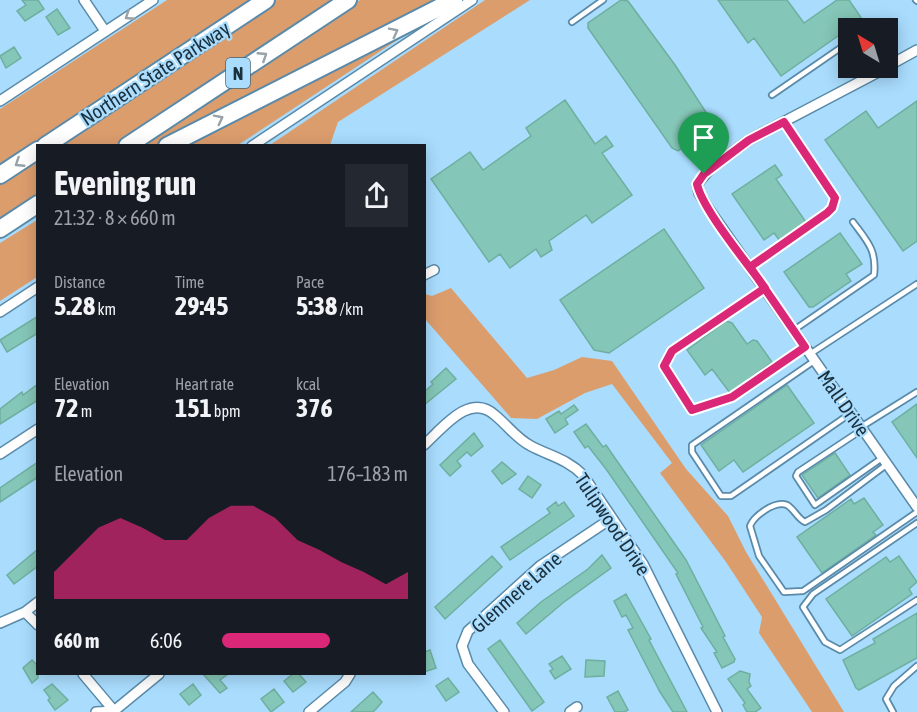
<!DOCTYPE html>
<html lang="en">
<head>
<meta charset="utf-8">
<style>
  :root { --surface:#171b24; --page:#242831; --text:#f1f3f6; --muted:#9ea1a6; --accent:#db2777 }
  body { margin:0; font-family:"Asap Condensed",sans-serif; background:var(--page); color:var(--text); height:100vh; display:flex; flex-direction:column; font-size:22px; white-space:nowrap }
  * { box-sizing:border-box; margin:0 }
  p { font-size:20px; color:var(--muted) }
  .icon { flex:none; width:33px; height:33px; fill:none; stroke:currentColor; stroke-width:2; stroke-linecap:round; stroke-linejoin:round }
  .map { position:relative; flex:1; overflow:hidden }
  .drawer { position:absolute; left:36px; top:144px; width:390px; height:531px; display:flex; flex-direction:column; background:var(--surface); border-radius:0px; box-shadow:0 3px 15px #0003 }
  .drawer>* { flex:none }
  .needle { width:39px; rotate:322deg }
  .controls { position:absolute; left:838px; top:18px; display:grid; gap:12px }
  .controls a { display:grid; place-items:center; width:60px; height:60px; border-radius:0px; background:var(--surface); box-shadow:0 3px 15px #0003; font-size:30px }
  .pin { position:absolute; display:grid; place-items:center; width:51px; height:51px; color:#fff; margin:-62px -26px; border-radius:50% 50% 50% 0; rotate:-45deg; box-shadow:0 0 6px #0007 }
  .pin .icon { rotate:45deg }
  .round { display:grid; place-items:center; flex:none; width:63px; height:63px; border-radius:0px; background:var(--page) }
  .headline { display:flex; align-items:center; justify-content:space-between; height:102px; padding:0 18px }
  h1 { font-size:33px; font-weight:700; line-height:45px }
  .figures { display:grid; grid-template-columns:repeat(3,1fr); gap:9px; height:102px; padding:6px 18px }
  .figures div { display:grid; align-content:center }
  .figures b { font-size:26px; font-weight:700 }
  .figures small { font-size:16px; font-weight:400 }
  .figures p { font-size:16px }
  .chart { height:168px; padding:12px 18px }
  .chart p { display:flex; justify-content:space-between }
  .chart svg { width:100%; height:108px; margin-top:6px; fill:var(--accent); opacity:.7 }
  ul { padding:0 18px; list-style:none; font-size:20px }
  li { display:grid; grid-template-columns:96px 72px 1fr; align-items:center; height:45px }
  li i { height:15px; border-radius:8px; background:var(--accent) }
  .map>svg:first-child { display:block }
  .green { fill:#dc9d6d }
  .building { fill:#84c6b7; stroke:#6eafa0; stroke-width:1.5 }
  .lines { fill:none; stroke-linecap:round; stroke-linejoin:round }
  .lane-casing { stroke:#5a8aa9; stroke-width:8 }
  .street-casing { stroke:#5a8aa9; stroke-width:12 }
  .highway-casing { stroke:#5a8aa9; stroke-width:20 }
  .lane { stroke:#fff; stroke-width:4.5 }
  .street { stroke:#fff; stroke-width:9 }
  .highway { stroke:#fff; stroke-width:16 }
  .oneway { stroke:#98a2a8 }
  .route-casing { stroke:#fff; stroke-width:12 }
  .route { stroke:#db2777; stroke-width:8 }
  .labels { text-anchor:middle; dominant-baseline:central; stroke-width:4.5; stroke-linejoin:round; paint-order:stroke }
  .shield { fill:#a9dcfd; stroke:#466477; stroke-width:1.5 }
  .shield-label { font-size:18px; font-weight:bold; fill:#1b303d }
  .street-label { font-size:20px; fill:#1b303d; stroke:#a9dcfd }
</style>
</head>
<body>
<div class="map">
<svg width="917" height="712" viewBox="0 0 917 712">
  <rect width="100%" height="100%" fill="#a9dcfd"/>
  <path class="green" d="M167,0H255L0,168V109Z
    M277,0H335L115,145L57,146Z
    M360,0H449L162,145L139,146Z
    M485,0H530L338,122L330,145H270Z
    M414,29L238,145L177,146Z
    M37,158V197L0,221V183Z
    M37,220V277L0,301V243Z
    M451,288L527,378L554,370L582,357L612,361L686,469L728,516L746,552L844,712H812L759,633L762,617L726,562L660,473L672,463L612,384L585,393L537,419L511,418L425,319V294L432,296Z"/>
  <path class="building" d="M22,0H38L44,9L25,21L17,11L26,5Z
    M621,0L628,1L675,65L713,123L712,127L678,151L672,148L588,28V23Z
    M718,0H787L804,23L837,0H849L862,19L781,76L754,38L748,43Z
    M57,9L70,28L58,35L46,17Z
    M14,47L21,58L6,68L0,56Z
    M565,100L595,144L606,136L613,146L602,153L632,195L592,223L586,215L549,241L552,250L541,257L536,249L510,268L500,254L489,262L431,179L470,152L483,170L531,136L526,128Z
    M917,101V241L903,251L825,140L866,111L878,128Z
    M775,165L782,175L776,179L806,222L780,241L774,233L764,240L732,194Z
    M664,229L704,288L609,353L594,350L560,300Z
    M840,233L862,264L846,274L851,281L813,307H809L784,272Z
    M38,316V333L7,352L0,340Z
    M726,321L732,323L747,344L753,340L757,341L772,362L730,393L712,369L705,375L687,350Z
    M446,368L456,379L424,405V392L433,384L431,382Z
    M38,384V400L0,424V409L22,392L23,395Z
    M787,385L814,423L743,472L734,460L719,471L701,445Z
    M917,404V458L892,422Z
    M574,405L578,410L565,419L568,424L555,433L546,419L559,411L561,414Z
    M586,424L603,447L606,445L617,461L686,560L725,636L723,637L735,659L734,662L722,668L714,653L717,652L701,628L703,627L676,574L678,573L606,469L588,446L585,448L574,432Z
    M474,433L483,446L471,456L467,452L457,461L461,466L450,476L440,465Z
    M835,453L850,475L818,498L802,475Z
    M38,462V477L0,502V488Z
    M502,462L516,474L502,484L492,471Z
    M528,476L541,485L532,498L519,489Z
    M864,498L883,525L873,532L876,535L822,573L797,537L851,499L854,504Z
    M556,502L558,506L564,502L574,516L510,560L501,547L550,513L547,509Z
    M38,549V566L14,584L7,575Z
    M602,555L611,568L564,602L526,634L517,623L541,602L588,569Z
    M492,556L502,567L445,619L435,607Z
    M899,556L917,582L909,589L912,594L852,636L826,599L886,557L890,562Z
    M626,594L651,639L649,640L687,712H673L660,692L628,630L633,628L626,615L622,617L614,601Z
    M917,613V658L859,690L856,688L843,660L875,643L873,639Z
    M500,640L544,702L532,711L488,649Z
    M430,650L436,668L424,672V652Z
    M562,656L571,669L555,679L550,671L553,669L549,664Z
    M32,660L38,666V678L32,683L23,668Z
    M586,660L605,661L604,676L585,677Z
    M740,671L750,674L749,682L751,686L747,689L761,708L755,712H747L743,705L745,703L728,679Z
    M203,674H228L220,680L227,688L220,693Z
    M293,674H299L306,682L293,692L284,681Z
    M448,678L459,692L446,701L436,686Z
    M52,684L68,700L55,710L48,700L50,698L44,690Z
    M193,684L201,695L189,705L180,694Z
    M274,689L284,702L271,712L261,699Z
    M618,691L628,710L624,712H615L607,697Z
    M373,692L382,702L376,709L373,712H351Z"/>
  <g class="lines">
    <g class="lane-casing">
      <path id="lane" d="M916,0L917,1
        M572,22L603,0
        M868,28L875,24
        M772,95L849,42
        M750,267L827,213L835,203L832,193L784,122
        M765,289L672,351L664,366L692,410L731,397L805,347
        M794,330L874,275C877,250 867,241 853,222
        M810,354L917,284
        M814,361L692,445V452L721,496H731L851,413
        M861,427L917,392
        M863,429L798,472L796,476L815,505L882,458
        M886,465L826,510L805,522C798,519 794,509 787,505C775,500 754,516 750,526L759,556L784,592L803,591L917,512
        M917,523L813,594L803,607L825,642L840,650L917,600
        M893,712L886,699L894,686L917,666"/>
    </g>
    <g class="street-casing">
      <path id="street" d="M84,0L105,31
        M888,66L917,50
        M886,68L749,140L710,169L697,184L699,193L708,208L917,507
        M0,101L153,0
        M252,146L472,0
        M424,275L434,270
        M0,312L38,287
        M424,445C443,428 470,391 496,416C508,426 517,439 531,446C550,456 567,459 583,475L643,564L717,712
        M0,454L38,429
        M25,612L38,625
        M0,623L25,612L38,602
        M83,674L115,712
        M96,712L114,711L159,674
        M309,712L345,682L350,674
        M504,712L468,664L462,646L468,631L540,566L612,518
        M570,712L577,707"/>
    </g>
    <g class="highway-casing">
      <path id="highway" d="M45,146L266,0
        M127,146L348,0
        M167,146L454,0
        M0,175L38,150
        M0,229L38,204"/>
    </g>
    <use href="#lane" class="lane"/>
    <use href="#street" class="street"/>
    <use href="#highway" class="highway"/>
  </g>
  <defs><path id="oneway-chevron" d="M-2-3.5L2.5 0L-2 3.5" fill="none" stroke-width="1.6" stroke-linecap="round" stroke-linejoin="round" transform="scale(1.5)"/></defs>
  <g class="oneway">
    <use href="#oneway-chevron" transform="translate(129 16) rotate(147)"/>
    <use href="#oneway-chevron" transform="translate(394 32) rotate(-27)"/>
    <use href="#oneway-chevron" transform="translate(263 56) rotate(-33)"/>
    <use href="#oneway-chevron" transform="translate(219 119) rotate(-27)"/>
    <use href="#oneway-chevron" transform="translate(19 163) rotate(147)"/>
  </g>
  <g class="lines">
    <g class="route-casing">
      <path id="route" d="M704,174L697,184C702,209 748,264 765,288L672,351L664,366L692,410L732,397L805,347L750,267L827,213L832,208L835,198L784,122L749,140L704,174"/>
    </g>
    <use href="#route" class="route"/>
  </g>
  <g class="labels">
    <rect class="shield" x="226" y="58" width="24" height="30" rx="4.5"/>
    <g class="shield-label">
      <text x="238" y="73">N</text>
    </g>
    <g class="street-label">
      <text transform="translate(155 73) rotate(-33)">Northern State Parkway</text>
      <text transform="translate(844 403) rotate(55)">Mall Drive</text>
      <text transform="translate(613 524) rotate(56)">Tulipwood Drive</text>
      <text transform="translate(516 592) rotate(-41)">Glenmere Lane</text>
    </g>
  </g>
</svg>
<div class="controls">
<a><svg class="needle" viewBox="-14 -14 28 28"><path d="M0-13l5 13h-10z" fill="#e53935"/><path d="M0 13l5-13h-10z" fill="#9ea1a6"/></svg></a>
</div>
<div class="pin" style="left:704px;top:174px;background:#1e9e55"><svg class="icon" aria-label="arrive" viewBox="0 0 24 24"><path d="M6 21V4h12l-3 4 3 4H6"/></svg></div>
<section class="drawer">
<div class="headline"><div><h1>Evening run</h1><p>21:32 · 8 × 660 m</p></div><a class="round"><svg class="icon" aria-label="share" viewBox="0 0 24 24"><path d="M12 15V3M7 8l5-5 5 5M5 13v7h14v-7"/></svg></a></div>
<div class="figures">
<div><p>Distance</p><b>5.28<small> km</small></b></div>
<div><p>Time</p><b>29:45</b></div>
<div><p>Pace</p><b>5:38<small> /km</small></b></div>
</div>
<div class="figures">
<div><p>Elevation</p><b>72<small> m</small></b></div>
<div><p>Heart rate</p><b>151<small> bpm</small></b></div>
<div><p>kcal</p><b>376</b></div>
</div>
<div class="chart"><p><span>Elevation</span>176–183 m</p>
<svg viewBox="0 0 160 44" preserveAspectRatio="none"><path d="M0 44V33L10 24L20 15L30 11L40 15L50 20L60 20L70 11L80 6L90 6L100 11L110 20L120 24L130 29L140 33L150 38L160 33V44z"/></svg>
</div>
<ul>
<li><b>660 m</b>6:06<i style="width:58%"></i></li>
</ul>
</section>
</div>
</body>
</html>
